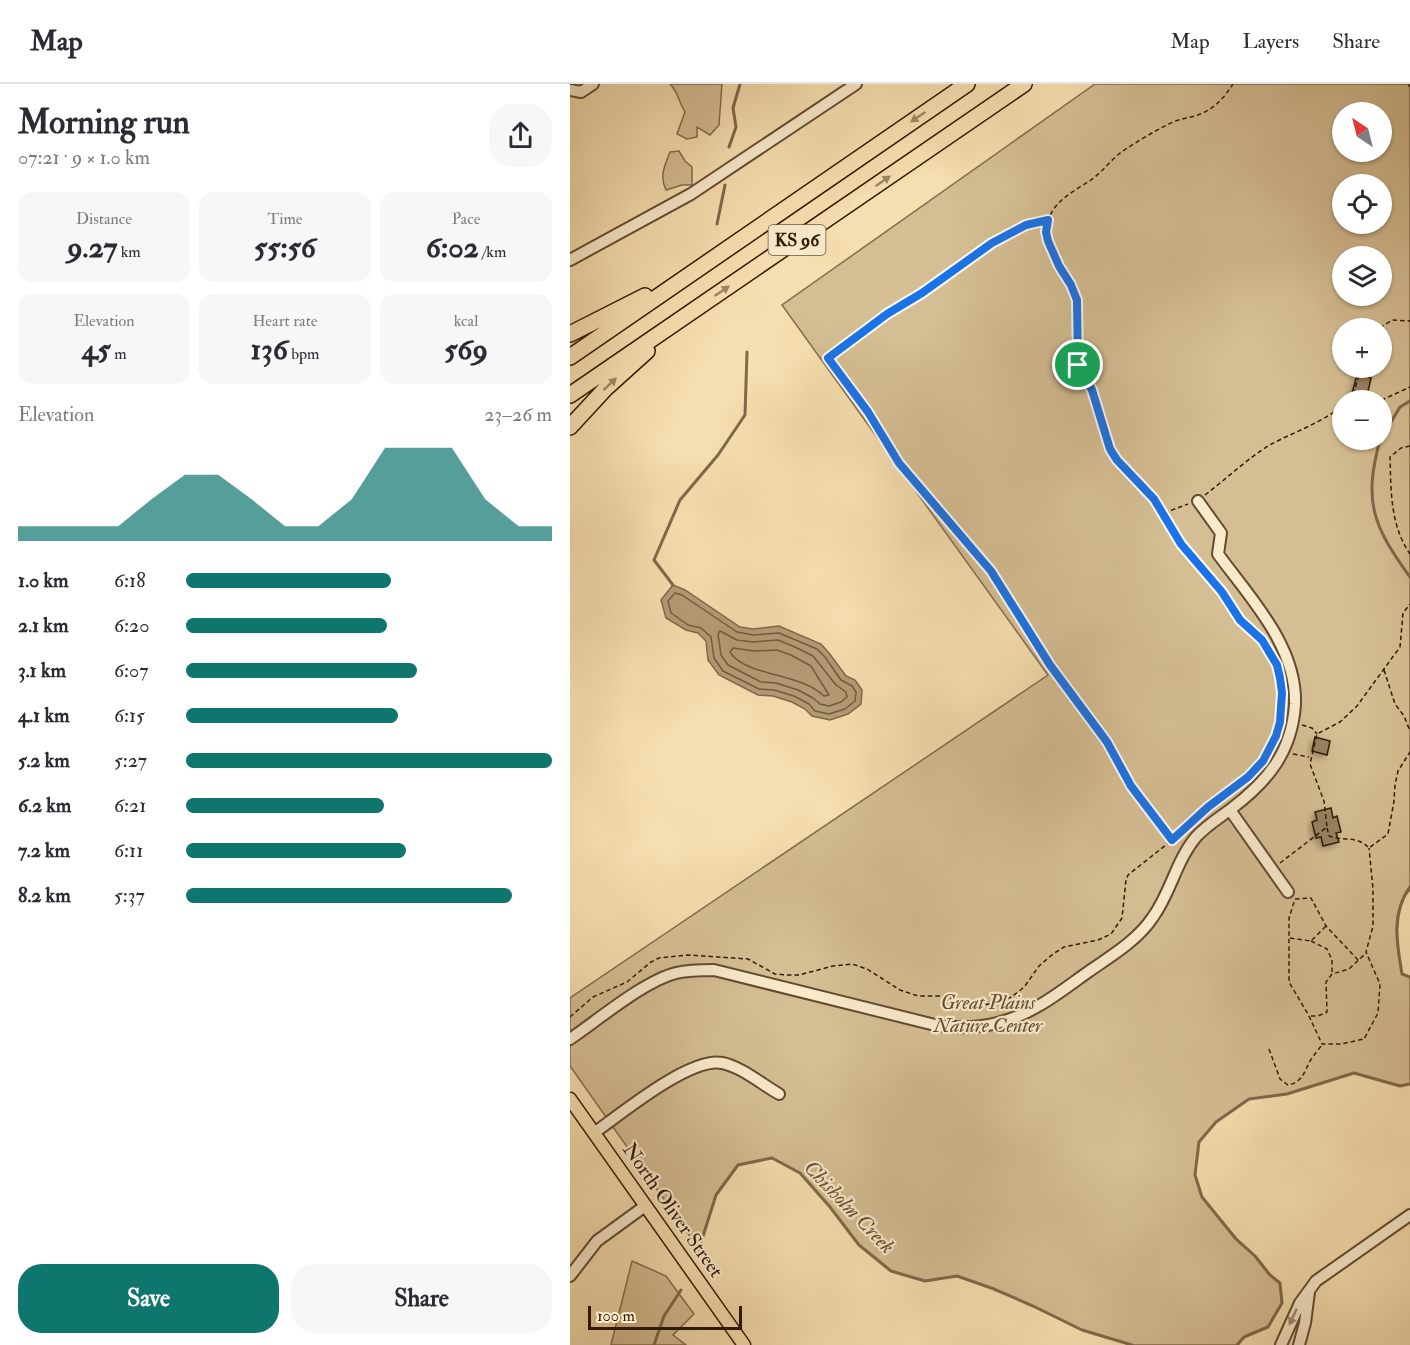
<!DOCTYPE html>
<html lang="en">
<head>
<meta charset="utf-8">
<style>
  :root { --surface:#fff; --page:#f7f7f7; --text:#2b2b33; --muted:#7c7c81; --line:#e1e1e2; --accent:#0f766e }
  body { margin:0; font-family:"IM FELL Double Pica",serif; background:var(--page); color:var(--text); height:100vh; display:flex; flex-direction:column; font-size:22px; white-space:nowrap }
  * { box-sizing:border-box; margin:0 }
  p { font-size:20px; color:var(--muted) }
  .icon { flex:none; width:33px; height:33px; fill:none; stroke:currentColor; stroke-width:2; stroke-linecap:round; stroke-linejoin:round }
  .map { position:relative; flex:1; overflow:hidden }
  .sheet { display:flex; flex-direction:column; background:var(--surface); width:570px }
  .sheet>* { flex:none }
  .needle { width:39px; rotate:325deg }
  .fabs { position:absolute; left:762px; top:18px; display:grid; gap:12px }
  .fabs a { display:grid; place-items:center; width:60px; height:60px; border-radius:50%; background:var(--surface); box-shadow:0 2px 4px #0004; font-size:30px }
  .scale { position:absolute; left:18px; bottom:15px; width:154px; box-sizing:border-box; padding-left:6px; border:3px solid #331a05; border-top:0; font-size:16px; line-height:21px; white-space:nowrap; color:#331a05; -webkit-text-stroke:4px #f9eacc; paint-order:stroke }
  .pin { position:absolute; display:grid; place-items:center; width:51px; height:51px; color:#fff; margin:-26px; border:3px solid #fff; border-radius:50%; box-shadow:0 2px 6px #0007 }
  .round { display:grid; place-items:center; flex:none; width:63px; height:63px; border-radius:24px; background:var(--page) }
  .summary { display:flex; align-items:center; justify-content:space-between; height:102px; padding:0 18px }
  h1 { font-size:33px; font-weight:800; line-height:45px }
  .stats { display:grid; grid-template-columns:repeat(3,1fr); gap:9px; height:102px; padding:6px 18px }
  .stats div { display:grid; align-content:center; border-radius:15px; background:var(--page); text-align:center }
  .stats b { font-size:30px; font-weight:800 }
  .stats small { font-size:16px; font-weight:400 }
  .stats p { font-size:16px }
  .chart { height:168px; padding:12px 18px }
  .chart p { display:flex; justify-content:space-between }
  .chart svg { width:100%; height:108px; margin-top:6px; fill:var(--accent); opacity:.7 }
  .primary-button { display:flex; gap:12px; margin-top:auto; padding:12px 18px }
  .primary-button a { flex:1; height:69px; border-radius:24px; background:var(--accent); color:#fff; font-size:24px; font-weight:800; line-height:69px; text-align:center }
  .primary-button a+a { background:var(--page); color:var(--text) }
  ul { padding:0 18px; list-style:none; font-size:20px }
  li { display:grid; grid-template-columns:96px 72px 1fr; align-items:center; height:45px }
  li i { height:15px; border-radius:8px; background:var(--accent) }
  header { display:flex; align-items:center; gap:36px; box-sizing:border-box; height:84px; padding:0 30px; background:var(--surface); border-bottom:2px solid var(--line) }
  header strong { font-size:28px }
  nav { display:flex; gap:33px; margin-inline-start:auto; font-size:21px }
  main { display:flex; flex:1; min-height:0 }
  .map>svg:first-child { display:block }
  .green { fill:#d5be93; stroke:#846c4c; stroke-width:1.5; fill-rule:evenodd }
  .water { fill:#b49c76; stroke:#806849; stroke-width:1.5 }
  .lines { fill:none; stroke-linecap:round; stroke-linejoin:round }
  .shore { stroke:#745b3e; stroke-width:1.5 }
  .stream { stroke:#806849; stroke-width:3 }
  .building { fill:#98805e; stroke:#331a05; stroke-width:1.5; filter:url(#shadow) }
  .minor-casing { stroke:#644b30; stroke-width:14 }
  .major-casing { stroke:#331a05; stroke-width:15 }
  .highway-casing { stroke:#331a05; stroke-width:18 }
  .path { stroke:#331a05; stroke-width:1.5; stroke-dasharray:4.5 3; stroke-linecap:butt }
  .minor { stroke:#f9eacc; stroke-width:10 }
  .major { stroke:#f6dfb0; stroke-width:12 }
  .highway { stroke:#f6dfb0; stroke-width:15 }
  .oneway { fill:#9e8663 }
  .oneway2 { fill:#a08c72 }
  .route-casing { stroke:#fff; stroke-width:12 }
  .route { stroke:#1a73e8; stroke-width:8 }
  .labels { text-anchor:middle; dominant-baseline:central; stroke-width:4.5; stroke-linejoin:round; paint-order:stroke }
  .shield { fill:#f9eacc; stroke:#6e5841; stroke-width:1.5 }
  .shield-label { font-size:18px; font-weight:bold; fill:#331a05 }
  .park-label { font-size:20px; font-style:italic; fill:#644b30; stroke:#f9eacc }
  .street-label { font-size:20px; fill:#331a05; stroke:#f9eacc }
  .water-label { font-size:21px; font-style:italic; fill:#674e32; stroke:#f9eacc }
</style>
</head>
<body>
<header>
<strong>Map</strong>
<nav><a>Map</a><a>Layers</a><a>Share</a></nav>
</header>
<main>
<section class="sheet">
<div class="summary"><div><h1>Morning run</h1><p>07:21 · 9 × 1.0 km</p></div><a class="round"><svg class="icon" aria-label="share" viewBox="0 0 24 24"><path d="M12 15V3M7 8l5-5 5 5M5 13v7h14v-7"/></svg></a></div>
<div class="stats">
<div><p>Distance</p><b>9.27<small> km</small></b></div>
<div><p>Time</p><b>55:56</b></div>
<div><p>Pace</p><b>6:02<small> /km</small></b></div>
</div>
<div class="stats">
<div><p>Elevation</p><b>45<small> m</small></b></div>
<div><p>Heart rate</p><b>136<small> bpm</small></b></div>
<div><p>kcal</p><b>569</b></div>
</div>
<div class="chart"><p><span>Elevation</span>23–26 m</p>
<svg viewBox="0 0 160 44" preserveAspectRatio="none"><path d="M0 44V38L10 38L20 38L30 38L40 27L50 17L60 17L70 27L80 38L90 38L100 27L110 6L120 6L130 6L140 27L150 38L160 38V44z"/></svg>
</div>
<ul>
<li><b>1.0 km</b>6:18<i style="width:56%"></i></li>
<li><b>2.1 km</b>6:20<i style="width:55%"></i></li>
<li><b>3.1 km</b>6:07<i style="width:63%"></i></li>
<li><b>4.1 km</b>6:15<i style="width:58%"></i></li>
<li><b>5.2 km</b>5:27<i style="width:100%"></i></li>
<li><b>6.2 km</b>6:21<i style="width:54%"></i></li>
<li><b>7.2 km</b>6:11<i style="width:60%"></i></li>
<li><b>8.2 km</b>5:37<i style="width:89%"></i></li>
</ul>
<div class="primary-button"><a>Save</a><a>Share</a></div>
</section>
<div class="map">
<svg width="840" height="1261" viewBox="0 0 840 1261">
  <defs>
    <filter id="shadow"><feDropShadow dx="-3" dy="3" stdDeviation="3" flood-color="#0004"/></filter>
  </defs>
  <rect width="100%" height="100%" fill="#f6dfb0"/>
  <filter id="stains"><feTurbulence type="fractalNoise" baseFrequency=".00333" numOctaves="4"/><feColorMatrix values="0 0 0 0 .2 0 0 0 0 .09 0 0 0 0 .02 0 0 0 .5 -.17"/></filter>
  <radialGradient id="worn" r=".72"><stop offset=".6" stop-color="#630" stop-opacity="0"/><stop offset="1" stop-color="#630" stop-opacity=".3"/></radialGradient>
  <path class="green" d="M100,0H152L149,41L140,51L127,43V53L117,55L107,50L115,28C109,18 108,8 100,0Z
    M525,0H840V806C819,826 827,865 832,890L840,893V1000L830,1002L784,989L717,1010L679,1015L646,1038L629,1057L625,1091L632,1113L666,1154L685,1172L700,1191L710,1199L712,1219L698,1243L675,1253L668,1261H562L512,1246L463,1222L424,1205L387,1192L355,1197L321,1187L289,1161L260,1123L230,1089L202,1074L168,1081L146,1111L129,1165L0,982V914L478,591L212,221ZM772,28H812V68H772ZM772,100H812V140H772ZM772,172H812V212H772ZM772,244H812V284H772ZM772,316H812V356H772Z
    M109,67L115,77L122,83V101H112L96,106C89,92 95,81 100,68Z
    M62,1177L96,1192L124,1230L103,1251L116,1261H41Z"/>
  <path class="water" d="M103,501L115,506L170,543L183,545L209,542L251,560L259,569L276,592L285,596L292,606L291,620L278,630L260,636L242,632L235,625L222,618L203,612L188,611L149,591L138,576L136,557L128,549L116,546L96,534L91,516Z"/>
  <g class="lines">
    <path class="shore" d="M105,509L112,511L167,548L183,551L209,549L247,565L255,573L271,596L282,602L286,608L285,617L275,625L259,630L245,627L239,620L224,612L204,606L189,605L153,587L144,574L141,553L131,544L118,541L101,529L98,517Z
      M150,547L167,556L183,558L208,556L225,563L243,572L266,601L276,608L277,613L271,618L259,622L250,620L243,614L228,606L206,599L191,598L158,581L151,571L148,550Z
      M163,564L184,567L207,566L221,571L241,582L259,611L254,612C229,588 176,593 160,568Z"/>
    <path class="stream" d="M159,63L166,43L163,24L170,0
      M147,140L155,101
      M812,353L830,323L840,317
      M810,356C793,418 803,442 840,493
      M103,501L84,476L110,416L148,371L175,331L177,268
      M840,803C821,829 827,861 832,890L840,893
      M128,1168L146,1111L168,1081L202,1074L230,1089L260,1123L289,1161L321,1187L355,1197L387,1192L424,1205L463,1222L512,1246L562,1261
      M84,1261L94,1232L111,1206
      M667,1261L674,1253L698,1243L712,1219L710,1199L700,1191L685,1172L666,1155L632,1113L625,1091L629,1058L646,1038L679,1015L717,1010L784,989L830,1002L840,1000"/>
  </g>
  <path class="building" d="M787,291L801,294L796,316L781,313Z
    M745,653L760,657L757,671L742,667Z
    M761,724L763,734L767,732L771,748L766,749L769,758L753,762L751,753L746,754L742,738L747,736L745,728Z"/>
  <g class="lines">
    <g class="minor-casing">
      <path id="minor" d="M0,6L11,8L23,0
        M0,176L121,110L286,0
        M660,726L718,808
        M0,955C28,936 74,897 106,889C119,886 131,886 144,886L369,942C389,944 408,944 427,939C462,931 490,908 518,888C541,872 567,857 583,833C601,808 606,777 626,753C636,742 649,734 661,725C698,697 722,668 725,620C727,562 680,514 648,470L651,449L628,417
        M24,1049C52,1029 120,973 152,979C170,982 193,1001 209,1010
        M0,1192L27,1157L75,1122
        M711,1261L730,1219L746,1197L840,1131
        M729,1261L735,1239L739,1208"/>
    </g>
    <g class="major-casing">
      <path id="major" d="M0,1015L174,1261"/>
    </g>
    <g class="highway-casing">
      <path id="highway" d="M0,250L75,212
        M0,273L397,0
        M0,311L454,0
        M0,343L36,304L77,267"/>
    </g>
    <path class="path" d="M838,0L840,3
      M478,137L456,141L422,159L352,209L317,230L259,274L298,328L329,379L421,487L480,581L536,658L561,702L601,755
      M810,244L822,236L840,237
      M779,316L783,312L791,284
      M796,316L814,315L840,303
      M840,362L831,364L820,373C821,406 820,441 840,470
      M635,411C656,395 676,376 698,362C723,348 750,340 772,322
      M594,429L618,420
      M814,586L825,620L834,632L840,647
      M732,641L742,644L747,650
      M723,670L739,673
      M757,744L759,752C776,758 786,751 799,764L818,750L824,717L825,701L828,687L840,668
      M710,779L757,743L754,717L740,680L747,650L770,638L787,622L830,563L833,529L840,520
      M725,815L741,814L756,842L788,876
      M724,818L719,834V898L739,932L752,960H771L794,955L808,929L810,900L796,868L803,842V805L799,764
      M720,854L741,857L756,842
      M741,857L757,865L762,876V889
      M741,932H748L757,928L756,898L762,890L779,885L796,869
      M0,933L23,913L57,898L81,878L89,874L118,871L178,875L205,890L217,891H229L263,882L282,880L297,885L330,906L348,912H376L398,922L421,920L436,916L447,909L455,902L469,882L483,870L494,863L528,856L541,850L552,834L556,796L558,791L611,749L638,723L687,685L706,652L710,638L712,609L707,581L701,569L683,548L670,536L652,508L611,460L584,415L547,376L540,365L522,306L508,281L507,216C500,194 478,174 477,150C475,121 501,109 521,96C535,86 544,71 559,63C573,54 588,45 603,38C610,35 618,34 625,32C644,26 653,15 663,0
      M699,965L710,995L718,1001C733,998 734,988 740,977C744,971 748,966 752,961"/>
    <use href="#minor" class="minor"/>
    <use href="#major" class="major"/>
    <use href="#highway" class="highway"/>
  </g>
  <defs><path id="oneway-solid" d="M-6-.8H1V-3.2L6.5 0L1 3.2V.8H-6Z" transform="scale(1.5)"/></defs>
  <g class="oneway">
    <use href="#oneway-solid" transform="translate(348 33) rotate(146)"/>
    <use href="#oneway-solid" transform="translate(313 97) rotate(-35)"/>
    <use href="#oneway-solid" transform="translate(152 207) rotate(-34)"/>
    <use href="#oneway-solid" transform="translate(40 300) rotate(-43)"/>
  </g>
  <use class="oneway2" href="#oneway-solid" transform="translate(723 1233) rotate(115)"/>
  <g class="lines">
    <g class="route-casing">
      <path id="route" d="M478,136L476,148L478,157L489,182L501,201L507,216L508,281L522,306L540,365L547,376L584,415L611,460L652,508L670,536L692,556L707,581L710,594L712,609L710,638L706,652L693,677L678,693L638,723L602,756L561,702L537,658L480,581L421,487L329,379L298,328L258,274L317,230L352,209L422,159L456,141Z"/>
    </g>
    <use href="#route" class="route"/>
  </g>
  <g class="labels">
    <rect class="shield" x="198.5" y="141" width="57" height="30" rx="4.5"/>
    <g class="shield-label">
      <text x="227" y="156">KS 96</text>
    </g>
    <g class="park-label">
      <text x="418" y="918">Great Plains<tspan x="418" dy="23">Nature Center</tspan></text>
    </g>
    <g class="street-label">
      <text transform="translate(103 1126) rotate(55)">North Oliver Street</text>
    </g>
    <g class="water-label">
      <text transform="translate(279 1123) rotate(46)">Chisholm Creek</text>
    </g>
  </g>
  <rect width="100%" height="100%" filter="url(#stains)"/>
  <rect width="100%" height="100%" fill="url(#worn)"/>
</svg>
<div class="fabs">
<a><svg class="needle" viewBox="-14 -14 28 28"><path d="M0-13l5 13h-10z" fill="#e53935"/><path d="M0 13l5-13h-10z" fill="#7c7c81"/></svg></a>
<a><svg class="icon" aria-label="locate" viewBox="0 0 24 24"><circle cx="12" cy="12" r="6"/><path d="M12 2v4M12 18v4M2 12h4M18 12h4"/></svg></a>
<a><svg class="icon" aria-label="layers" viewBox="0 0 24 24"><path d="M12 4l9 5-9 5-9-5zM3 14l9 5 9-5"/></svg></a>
<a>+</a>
<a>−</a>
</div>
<div class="scale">100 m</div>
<div class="pin" style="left:508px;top:281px;background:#1e9e55"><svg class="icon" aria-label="arrive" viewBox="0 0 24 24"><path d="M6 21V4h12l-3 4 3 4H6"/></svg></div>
</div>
</main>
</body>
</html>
